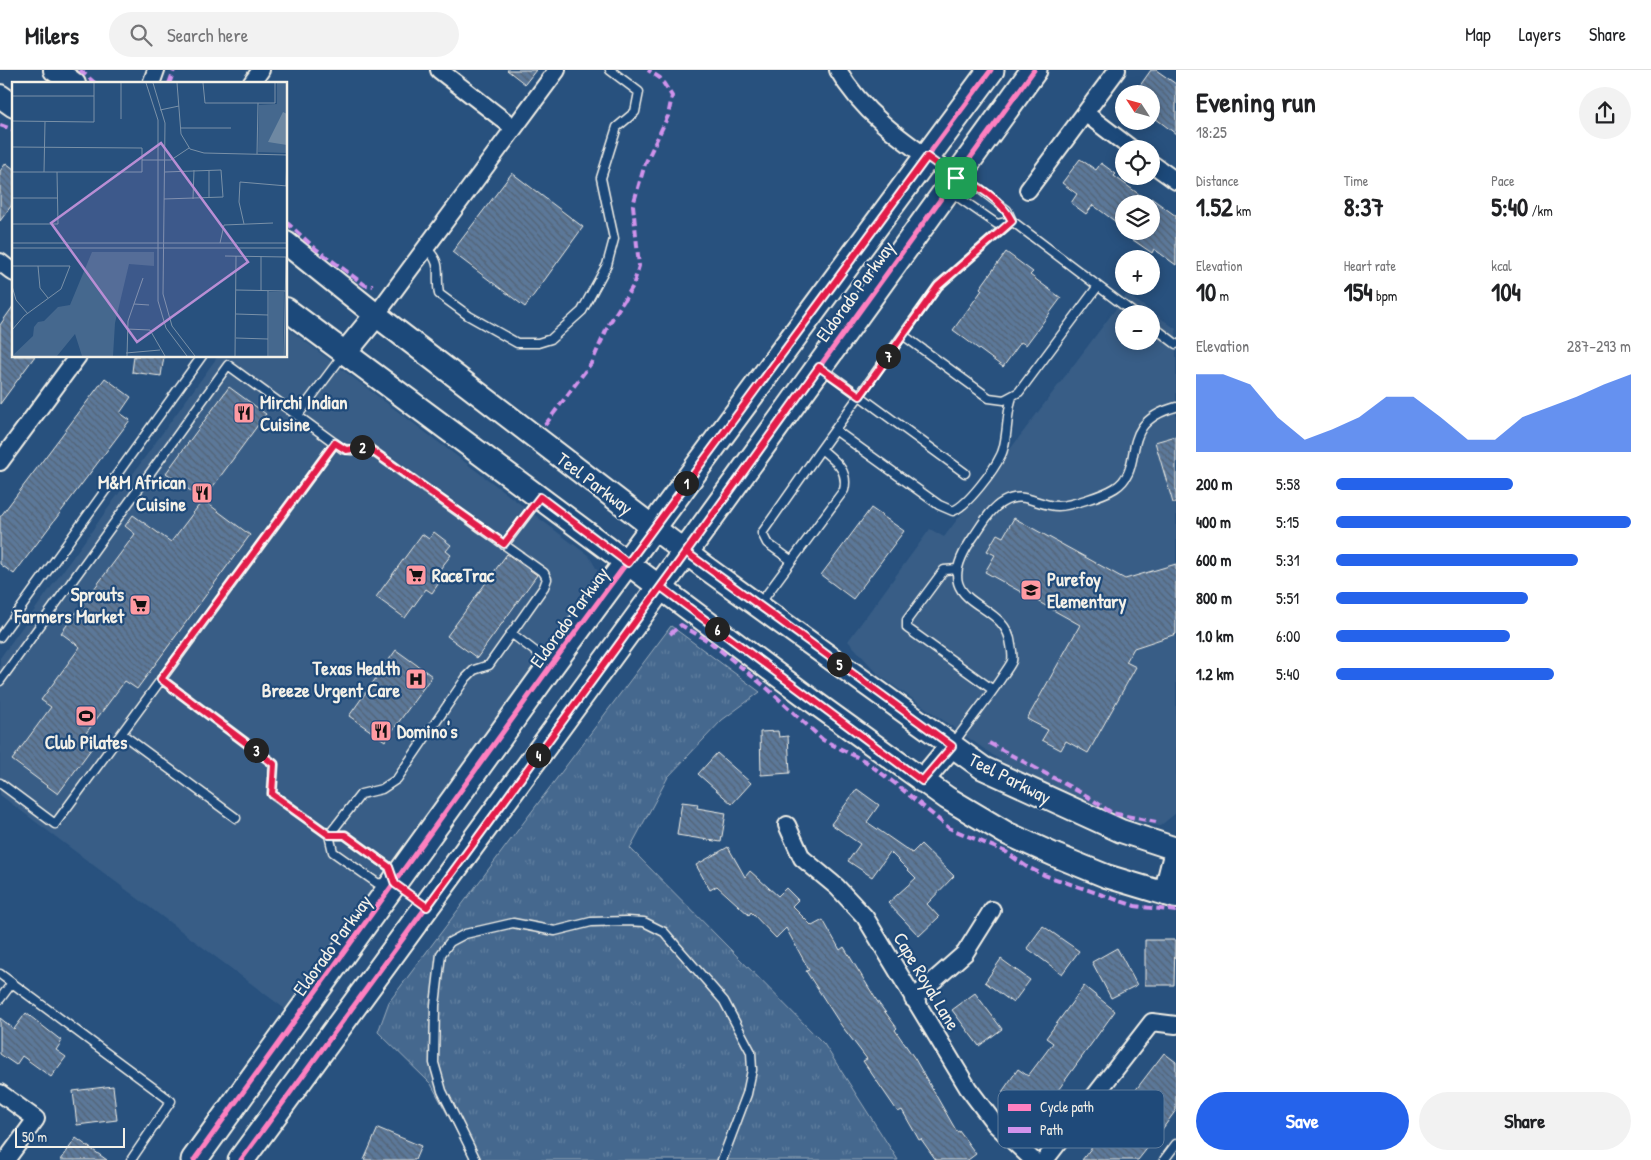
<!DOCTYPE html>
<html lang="en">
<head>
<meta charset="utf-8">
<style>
  :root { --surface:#fff; --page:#f2f2f2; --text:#202124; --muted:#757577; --line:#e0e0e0; --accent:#2563eb }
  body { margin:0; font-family:"Patrick Hand",sans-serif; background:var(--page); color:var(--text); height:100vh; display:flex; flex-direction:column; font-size:19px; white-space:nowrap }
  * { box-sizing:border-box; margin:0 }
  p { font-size:16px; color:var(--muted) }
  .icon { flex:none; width:28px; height:28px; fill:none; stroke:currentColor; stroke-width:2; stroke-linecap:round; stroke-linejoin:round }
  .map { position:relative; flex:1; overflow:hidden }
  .sheet { display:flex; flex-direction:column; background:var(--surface); width:475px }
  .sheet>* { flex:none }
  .needle { width:32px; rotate:306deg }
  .fabs { position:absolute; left:1115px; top:15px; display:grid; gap:10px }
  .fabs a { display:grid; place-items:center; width:45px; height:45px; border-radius:50%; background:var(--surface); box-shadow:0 2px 12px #0003; font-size:25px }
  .scale { position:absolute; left:15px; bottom:12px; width:110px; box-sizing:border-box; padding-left:5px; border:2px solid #f4f1e8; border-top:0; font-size:14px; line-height:18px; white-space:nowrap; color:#f4f1e8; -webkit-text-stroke:4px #1f4a7a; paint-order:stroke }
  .pin { position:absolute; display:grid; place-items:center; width:42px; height:42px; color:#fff; margin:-21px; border-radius:10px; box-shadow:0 2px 8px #0006 }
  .km { position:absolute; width:25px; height:25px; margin:-12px; border-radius:50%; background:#222; color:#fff; font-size:14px; line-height:25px; text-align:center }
  .round { display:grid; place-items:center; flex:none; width:52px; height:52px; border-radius:26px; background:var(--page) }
  .headline { display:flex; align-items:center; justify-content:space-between; height:85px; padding:0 20px }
  h1 { font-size:28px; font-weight:800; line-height:38px }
  .metrics { display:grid; grid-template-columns:repeat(3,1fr); gap:8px; height:85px; padding:5px 20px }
  .metrics div { display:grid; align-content:center }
  .metrics b { font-size:25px; font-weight:800 }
  .metrics small { font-size:14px; font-weight:400 }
  .metrics p { font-size:14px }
  .chart { height:140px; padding:10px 20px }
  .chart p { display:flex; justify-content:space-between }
  .chart svg { width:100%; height:90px; margin-top:5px; fill:var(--accent); opacity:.7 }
  .button { display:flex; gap:10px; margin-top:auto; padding:10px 20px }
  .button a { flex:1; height:58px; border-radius:30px; background:var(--accent); color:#fff; font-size:20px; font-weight:800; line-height:58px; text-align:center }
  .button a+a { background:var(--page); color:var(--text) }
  ul { padding:0 20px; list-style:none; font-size:16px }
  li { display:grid; grid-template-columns:80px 60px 1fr; align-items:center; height:38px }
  li i { height:12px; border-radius:6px; background:var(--accent) }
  header { display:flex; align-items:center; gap:30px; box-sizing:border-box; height:70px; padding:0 25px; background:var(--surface); border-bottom:1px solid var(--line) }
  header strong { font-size:24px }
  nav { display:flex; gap:28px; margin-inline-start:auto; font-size:18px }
  .search { width:350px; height:45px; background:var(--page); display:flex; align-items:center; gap:12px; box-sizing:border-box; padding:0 18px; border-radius:28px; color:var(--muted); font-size:19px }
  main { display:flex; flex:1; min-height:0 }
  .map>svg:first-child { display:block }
  .built { fill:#375d86; fill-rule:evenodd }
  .grass { fill:url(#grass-tufts); stroke:#9cacbb }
  .building { fill:url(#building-back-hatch); stroke:#f4f1e8 }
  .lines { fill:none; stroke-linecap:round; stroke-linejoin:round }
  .service-casing { stroke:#f4f1e8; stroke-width:11 }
  .minor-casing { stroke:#f4f1e8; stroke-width:20 }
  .secondary-casing { stroke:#f4f1e8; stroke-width:26 }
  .primary-casing { stroke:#f4f1e8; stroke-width:29 }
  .service { stroke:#1f4a7a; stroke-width:8 }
  .minor { stroke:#1f4a7a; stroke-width:16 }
  .secondary { stroke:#1f4a7a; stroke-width:22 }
  .primary { stroke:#1f4a7a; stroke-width:25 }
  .quiet { stroke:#d193ec; stroke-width:4; stroke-dasharray:8 4; stroke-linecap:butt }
  .cycleway-casing { stroke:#1f4a7a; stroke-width:8 }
  .cycleway { stroke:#ff80c0; stroke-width:5 }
  .route-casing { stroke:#fff; stroke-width:10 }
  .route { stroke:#e11d48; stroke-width:6 }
  .labels { text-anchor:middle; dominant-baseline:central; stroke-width:4.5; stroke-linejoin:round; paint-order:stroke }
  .street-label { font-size:19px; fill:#f4f1e8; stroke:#1f4a7a }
  .poi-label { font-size:19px; font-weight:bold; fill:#f4f1e8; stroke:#1f4a7a; text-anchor:start }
  .inset-road { fill:none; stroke:#7a91a8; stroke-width:1 }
  .view { fill:#b88ed4; fill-opacity:0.15; stroke:#b88ed4; stroke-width:2.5 }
  .inset-edge { fill:none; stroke:#f4f1e8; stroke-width:2.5 }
  .key { fill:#1f4a7a; stroke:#5f7c9b; stroke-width:1 }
  .key-label { font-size:14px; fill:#f4f1e8 }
</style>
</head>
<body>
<header>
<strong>Milers</strong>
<div class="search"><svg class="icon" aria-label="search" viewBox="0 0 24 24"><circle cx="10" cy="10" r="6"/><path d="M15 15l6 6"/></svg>Search here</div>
<nav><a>Map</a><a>Layers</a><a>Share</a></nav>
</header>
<main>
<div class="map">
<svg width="1176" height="1090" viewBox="0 0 1176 1090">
  <defs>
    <pattern id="grass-tufts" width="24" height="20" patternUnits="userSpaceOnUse" patternTransform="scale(1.25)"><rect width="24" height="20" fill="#45688e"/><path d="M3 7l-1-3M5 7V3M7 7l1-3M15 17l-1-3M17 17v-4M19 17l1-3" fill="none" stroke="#607e9e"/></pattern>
    <pattern id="building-back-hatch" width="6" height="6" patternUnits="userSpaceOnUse" patternTransform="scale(1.25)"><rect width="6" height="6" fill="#5b7899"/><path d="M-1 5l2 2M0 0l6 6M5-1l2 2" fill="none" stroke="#536274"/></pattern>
  </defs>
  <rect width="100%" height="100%" fill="#28517e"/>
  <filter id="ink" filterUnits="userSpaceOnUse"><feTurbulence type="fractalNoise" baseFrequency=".02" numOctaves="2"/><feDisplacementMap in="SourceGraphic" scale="10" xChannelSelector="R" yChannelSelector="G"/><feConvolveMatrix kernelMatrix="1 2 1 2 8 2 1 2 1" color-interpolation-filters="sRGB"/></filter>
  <g filter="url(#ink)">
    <path class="built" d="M1127,224L1176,259V743L1160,756L1118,748L1007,695L880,606L848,571L930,459L944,467ZM1124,244H1151V271H1124Z
      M286,257L589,486L600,505L285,939L0,725V588L218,286H286Z"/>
    <path class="grass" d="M671,556L760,622L722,650L668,707L630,778L824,974L898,1090H472L431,1014L378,962L389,932Z"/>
    <path class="building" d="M507,0H536L525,14Z
      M1151,0H1156L1176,14V64L1151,45V24H1134Z
      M1080,89L1096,100L1101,93L1116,104L1114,106L1151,133V128L1176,146V195L1154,179L1152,183L1120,161H1151V134H1124V158L1093,135L1086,144L1071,133L1077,124L1062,113Z
      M6,93L14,99V132L0,151V101Z
      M512,103L583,157L525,237L452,182Z
      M1006,182L1033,202L1030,205L1061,228L1026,275L1021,272L1003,297L953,260L982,220L980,218Z
      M14,235V286H35L0,334V255Z
      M134,286H164L161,306L132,302Z
      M105,308L131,327L120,343L130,350L14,504L0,494V447Z
      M229,317L266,344L203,430L166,403Z
      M1176,366V433H1173L1155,372Z
      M203,430L250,465L137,619L125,611L86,663L97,671L58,724L12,690L51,637L41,630L80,577L61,563L135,464L125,456L133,445L171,472Z
      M871,438L904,461L853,529L821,505Z
      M1014,448L1125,509L1176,494V564L1134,578L1126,592L1136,597L1088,683L1066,671L1061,680L1042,670L1048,660L1027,649L1080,555L985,502L995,485L987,481L997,464L1003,467Z
      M434,462L451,475L446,481L451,485L437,503L443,507L432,523L426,519L405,548L376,527L422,464L429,469Z
      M507,484L537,505L477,588L447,566Z
      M396,580L432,606L385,671L349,646Z
      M778,661L779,667L788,666L790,703L761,705L760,662Z
      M717,683L751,713L732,734L698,704Z
      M857,719L879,735L867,752L912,783L921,774L954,806L927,834L939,847L919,866L888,833L916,808L890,782L872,807L848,791L860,774L831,754Z
      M682,732L698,734L697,738L726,743L721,772L677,765Z
      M728,777L745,807L750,801L778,826L786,818L798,830L792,836L812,856L823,850L840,880L844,877L877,931L897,958L895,960L915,989L957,1062L959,1061L976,1084L968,1090H936L921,1069L919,1070L902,1040L898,1042L863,991L867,989L841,955L806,901L809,900L786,858L776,868L751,842L749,845L717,816L710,820L696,795Z
      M1043,856L1079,881L1062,904L1027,878Z
      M1145,870H1175L1174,915H1145Z
      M1117,878L1137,915L1111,928L1092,892Z
      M1001,889L1030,910L1013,933L985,912Z
      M1084,916L1115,941L1038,1048L1002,1022L1018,999L1028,1006L1053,973L1046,968Z
      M975,923L1002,959L979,976L952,940Z
      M26,943L62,971L56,980L66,987L51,1007L22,986L16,995L0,984V948L14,959Z
      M1164,983L1176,992V1040L1161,1061L1138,1090H1082Z
      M113,1016L117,1050L77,1055L73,1021Z
      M378,1058L421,1076L415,1090H364Z
      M76,1068L107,1090H61Z"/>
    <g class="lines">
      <g class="service-casing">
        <path id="service" d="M960,109L968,110L1007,140L1012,151L1135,244
          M957,118L958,127L997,154L1012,151
          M426,178C444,195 435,203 439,224L469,246L517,273H538L551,269L582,241L607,195L614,169L601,108L617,57L635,42L639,22L610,0
          M1151,255L1176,274
          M903,265L989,328L1004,330L1019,322L1098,216
          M823,299L965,403
          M298,345L343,285
          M835,360L939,435L953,441C968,435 994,400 1001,385C1008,372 1006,344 1012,327
          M504,475L538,430
          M792,491L767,473L762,463L821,379
          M957,499L944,500L907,550V558L993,620
          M759,535L844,420C849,400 835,391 821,379L938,216L1012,151
          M511,563L549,592
          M0,567L202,286
          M161,609L274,694L272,724L329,765H345L389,797L392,807
          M0,611L228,295L343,379L352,380L367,377L544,503L547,509L544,517L489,595L474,600L466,608L397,709L382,719L361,724L329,765
          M122,664L236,748
          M953,674C969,651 987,630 1002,607C1005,602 1010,596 1012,591C1013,586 1012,580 1011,575C1006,526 922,540 974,466C982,455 990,439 1003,432C1024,420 1037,436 1058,436C1070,436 1104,425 1115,418C1148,397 1114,354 1176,337
          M0,713L55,754L335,373
          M329,765L333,782L377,813L388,814
          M0,904L171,1031L131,1090
          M0,929L12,913
          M476,1090L442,1021L434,993L435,935L441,884L450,872L465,864L513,853L555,861L591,852L627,851L644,852L664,862L724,931L751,982L752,1000L747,1024L722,1090
          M1164,1090L1176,1074"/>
      </g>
      <g class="minor-casing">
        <path id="minor" d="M439,0L514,58
          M838,0C865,48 913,77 956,108
          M151,14L156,0
          M251,14L261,0
          M1085,43L1132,79
          M1151,93L1176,111
          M1028,120L1117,0
          M0,192L14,203
          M376,245L557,0
          M0,392L78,286
          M787,755L802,788L837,817L865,847L968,1018L995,1054L1033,1090
          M913,929L965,883L992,840
          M0,1023L36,1049L6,1090
          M1045,1090L1152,952L1176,955"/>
      </g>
      <g class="secondary-casing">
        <path id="secondary" d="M55,0L74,14
          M0,26L14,36
          M286,173L376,245L706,498L983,698L1121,761L1176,779
          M286,239L818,635L947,728L1006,763L1057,786L1106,806L1176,827
          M345,283L376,245
          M922,711L952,675
          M1165,824L1176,781"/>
      </g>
      <g class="primary-casing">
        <path id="primary" d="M194,1090L552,594L991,0
          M241,1090L650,531L1034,0"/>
      </g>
      <use href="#service" class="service"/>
      <use href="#minor" class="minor"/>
      <use href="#secondary" class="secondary"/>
      <use href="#primary" class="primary"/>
      <path class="quiet" d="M80,0L96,14
        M169,14L174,0
        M0,55L14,60
        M286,152L316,179L365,215L373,216
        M545,355L592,292L609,254L633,216L639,196L633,135L645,94L668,46L672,26L660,8L648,0
        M670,564L681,555L710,572L768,619L823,670L865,691L897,715L949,758L1006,782L1027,797L1044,805L1135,836L1176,841
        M989,673L1087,726L1112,743L1156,752"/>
      <g class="cycleway-casing">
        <path id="cycleway" d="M194,1090L552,594L991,0
          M241,1090L650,531L1034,0"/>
      </g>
      <use href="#cycleway" class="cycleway"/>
    </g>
  </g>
  <g class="lines" filter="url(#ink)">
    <g class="route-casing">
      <path id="route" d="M956,108L927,87L628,493L540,427L504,474L367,377L346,380L335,373L161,609L274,694L272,724L329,765H345L389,797L395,814L427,837L686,482L952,676L922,711L661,517C714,444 766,370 819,297L860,326L938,216L1012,151C1003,132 976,112 956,108"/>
    </g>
    <use href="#route" class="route"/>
  </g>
  <defs>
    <g id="restaurant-square" transform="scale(1.125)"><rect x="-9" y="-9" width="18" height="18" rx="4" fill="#ff9aa2" stroke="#1f4a7a"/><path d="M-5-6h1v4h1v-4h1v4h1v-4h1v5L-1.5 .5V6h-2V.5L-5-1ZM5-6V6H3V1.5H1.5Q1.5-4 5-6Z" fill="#111"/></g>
    <g id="supermarket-square" transform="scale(1.125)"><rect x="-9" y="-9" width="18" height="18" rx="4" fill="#ff9aa2" stroke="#1f4a7a"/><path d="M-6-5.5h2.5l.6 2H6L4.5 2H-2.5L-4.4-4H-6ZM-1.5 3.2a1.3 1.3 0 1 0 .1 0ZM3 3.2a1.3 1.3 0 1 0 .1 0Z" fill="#111"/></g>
    <g id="school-square" transform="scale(1.125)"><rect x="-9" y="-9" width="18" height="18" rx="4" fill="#ff9aa2" stroke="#1f4a7a"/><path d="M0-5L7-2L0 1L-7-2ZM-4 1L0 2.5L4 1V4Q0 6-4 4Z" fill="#111"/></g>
    <g id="hospital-square" transform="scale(1.125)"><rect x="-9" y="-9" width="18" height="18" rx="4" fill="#ff9aa2" stroke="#1f4a7a"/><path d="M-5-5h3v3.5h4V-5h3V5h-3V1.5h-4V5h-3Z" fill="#111"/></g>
    <g id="stadium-square" transform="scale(1.125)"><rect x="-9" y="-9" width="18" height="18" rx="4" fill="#ff9aa2" stroke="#1f4a7a"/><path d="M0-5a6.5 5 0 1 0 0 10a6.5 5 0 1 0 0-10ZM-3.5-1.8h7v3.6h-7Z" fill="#111"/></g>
  </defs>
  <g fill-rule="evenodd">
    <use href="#restaurant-square" x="244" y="343"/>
    <use href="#restaurant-square" x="202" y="423"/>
    <use href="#supermarket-square" x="416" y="505"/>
    <use href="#school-square" x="1031" y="520"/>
    <use href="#supermarket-square" x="140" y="535"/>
    <use href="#hospital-square" x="416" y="609"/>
    <use href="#stadium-square" x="86" y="646"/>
    <use href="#restaurant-square" x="381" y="661"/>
  </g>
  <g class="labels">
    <g class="street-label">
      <text transform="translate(855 221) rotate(-54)">Eldorado Parkway</text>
      <text transform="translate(595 413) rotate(37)">Teel Parkway</text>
      <text transform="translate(569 547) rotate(-54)">Eldorado Parkway</text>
      <text transform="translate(1010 708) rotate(27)">Teel Parkway</text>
      <text transform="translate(332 875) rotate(-54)">Eldorado Parkway</text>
      <text transform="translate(927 911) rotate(59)">Cape Royal Lane</text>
    </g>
    <g class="poi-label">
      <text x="260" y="332">Mirchi Indian<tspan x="260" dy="22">Cuisine</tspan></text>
      <text x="186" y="412" text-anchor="end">M&amp;M African<tspan x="186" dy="22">Cuisine</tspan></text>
      <text x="432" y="505">RaceTrac</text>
      <text x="1047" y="509">Purefoy<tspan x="1047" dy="22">Elementary</tspan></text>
      <text x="124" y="524" text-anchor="end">Sprouts<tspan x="124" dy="22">Farmers Market</tspan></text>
      <text x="400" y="598" text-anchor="end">Texas Health<tspan x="400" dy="22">Breeze Urgent Care</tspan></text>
      <text x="397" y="661">Domino's</text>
      <text x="86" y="672" text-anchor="middle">Club Pilates</text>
    </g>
  </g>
  <g transform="translate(12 12)">
    <rect width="275" height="275" fill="#28517e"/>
    <path d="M80,170H142V184L117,182L103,241L101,274H70L63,252L45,274H0L21,254L22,245L26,240L32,239L46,225L58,223Z" fill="#45688e"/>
    <path d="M265,1H275V71L246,70L247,23L265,22ZM257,210H272L271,274H257Z" fill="#45688e"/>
    <path d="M271,30L275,32V63L256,60Z" fill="#6e88a2"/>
    <path class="inset-road" d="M109,1V37M134,1L146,38V219L154,246L175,274M141,1L153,41L151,212L160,244L183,274M165,1L169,52L178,67L192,71L275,73M191,1L193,21H263V1M0,14H82M148,28L167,24M0,39L82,40V1M169,46H219M0,65L130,66V90H0M245,72L246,21M130,78H159L177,66M197,88V116M32,90L33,40M274,104L275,73M0,116H46M152,117L211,115L209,88L153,90M181,117L182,88M0,142H46L45,90M232,142L227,120L228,100L275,104M0,161H275M208,161L212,143L261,141M0,166H275M213,174L274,175L272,274M0,184H58L49,207L12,234L0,248M26,184L28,206L36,216M0,204L4,218L16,232M224,208L274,209M249,208V174M122,222L137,223M224,232L256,233M115,247L138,248L153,274M224,256L256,257M114,271L148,268M115,274L116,239L131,196M223,274L224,174M256,274V209"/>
    <path class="view" d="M149,61L236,180L125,260L39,141Z"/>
    <rect width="275" height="275" class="inset-edge"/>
  </g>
  <rect x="998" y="1020" width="166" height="58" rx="8" class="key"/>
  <rect x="1008" y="1034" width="23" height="7" fill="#ff80c0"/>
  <rect x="1008" y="1057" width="23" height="6" fill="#d193ec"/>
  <g class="key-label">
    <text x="1040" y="1042">Cycle path</text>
    <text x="1040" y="1065">Path</text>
  </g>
</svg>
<div class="fabs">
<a><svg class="needle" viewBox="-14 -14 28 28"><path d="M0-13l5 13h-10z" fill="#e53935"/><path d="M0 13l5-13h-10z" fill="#757577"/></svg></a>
<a><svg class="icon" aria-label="locate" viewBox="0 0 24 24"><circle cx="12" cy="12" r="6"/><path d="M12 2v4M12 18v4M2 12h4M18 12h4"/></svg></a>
<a><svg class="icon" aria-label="layers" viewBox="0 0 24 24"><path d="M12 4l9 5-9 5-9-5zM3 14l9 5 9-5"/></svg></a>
<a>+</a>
<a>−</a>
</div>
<div class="scale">50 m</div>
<div class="pin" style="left:956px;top:108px;background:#1e9e55"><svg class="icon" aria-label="arrive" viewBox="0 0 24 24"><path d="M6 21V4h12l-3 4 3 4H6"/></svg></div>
<b class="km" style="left:686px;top:413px">1</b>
<b class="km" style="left:362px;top:377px">2</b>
<b class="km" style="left:256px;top:680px">3</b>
<b class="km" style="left:538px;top:685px">4</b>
<b class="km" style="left:839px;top:594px">5</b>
<b class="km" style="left:717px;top:559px">6</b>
<b class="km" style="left:888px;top:286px">7</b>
</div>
<section class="sheet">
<div class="headline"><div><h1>Evening run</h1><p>18:25</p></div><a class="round"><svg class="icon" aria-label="share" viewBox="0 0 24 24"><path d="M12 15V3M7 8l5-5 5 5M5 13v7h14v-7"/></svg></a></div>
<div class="metrics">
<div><p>Distance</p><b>1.52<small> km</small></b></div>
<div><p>Time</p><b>8:37</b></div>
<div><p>Pace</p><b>5:40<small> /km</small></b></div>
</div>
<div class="metrics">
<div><p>Elevation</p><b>10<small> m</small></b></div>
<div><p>Heart rate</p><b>154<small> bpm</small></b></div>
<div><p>kcal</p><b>104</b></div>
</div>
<div class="chart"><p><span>Elevation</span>287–293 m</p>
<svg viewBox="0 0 160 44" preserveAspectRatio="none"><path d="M0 44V6L10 6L20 11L30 27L40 38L50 33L60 27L70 17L80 17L90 27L100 38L110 38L120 27L130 22L140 17L150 11L160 6V44z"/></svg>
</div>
<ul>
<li><b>200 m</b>5:58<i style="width:60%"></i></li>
<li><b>400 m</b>5:15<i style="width:100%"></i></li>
<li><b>600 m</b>5:31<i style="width:82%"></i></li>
<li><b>800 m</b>5:51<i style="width:65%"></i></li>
<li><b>1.0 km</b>6:00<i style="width:59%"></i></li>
<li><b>1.2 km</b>5:40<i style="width:74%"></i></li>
</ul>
<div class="button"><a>Save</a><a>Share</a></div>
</section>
</main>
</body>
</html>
